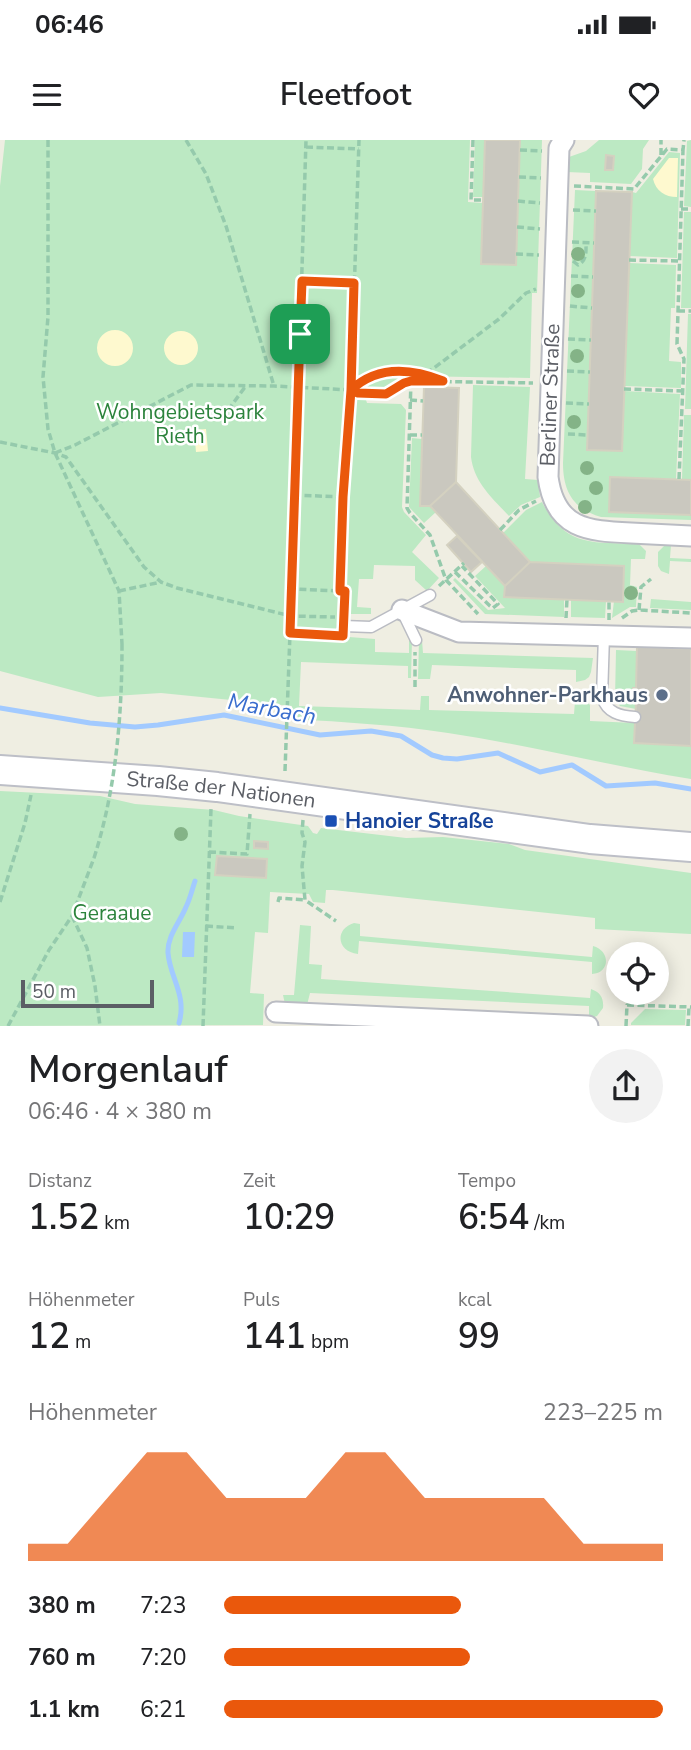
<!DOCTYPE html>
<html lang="de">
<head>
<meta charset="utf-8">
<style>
  :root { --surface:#fff; --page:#f2f2f2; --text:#202124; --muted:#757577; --accent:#ea580c }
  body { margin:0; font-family:"Nunito Sans",sans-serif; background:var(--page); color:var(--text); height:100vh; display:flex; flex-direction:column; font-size:26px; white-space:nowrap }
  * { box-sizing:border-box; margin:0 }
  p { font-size:23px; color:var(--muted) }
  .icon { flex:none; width:38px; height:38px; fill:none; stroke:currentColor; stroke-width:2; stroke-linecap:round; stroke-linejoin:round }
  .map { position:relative; height:886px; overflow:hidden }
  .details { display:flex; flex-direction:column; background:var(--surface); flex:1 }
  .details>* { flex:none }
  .buttons { position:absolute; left:606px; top:802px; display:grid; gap:14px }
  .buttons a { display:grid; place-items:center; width:63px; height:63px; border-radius:50%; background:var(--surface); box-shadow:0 4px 18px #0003; font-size:35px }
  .scale { position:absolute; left:21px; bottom:18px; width:133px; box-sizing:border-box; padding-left:7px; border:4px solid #5b5e65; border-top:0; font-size:19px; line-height:24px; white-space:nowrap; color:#5b5e65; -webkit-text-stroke:5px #fff; paint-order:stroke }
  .pin { position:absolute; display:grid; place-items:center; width:60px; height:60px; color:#fff; margin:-30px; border-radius:14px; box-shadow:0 4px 10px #0006 }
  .round { display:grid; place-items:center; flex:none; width:74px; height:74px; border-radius:37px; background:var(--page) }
  .overview { display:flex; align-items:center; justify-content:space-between; height:119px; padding:0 28px }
  h1 { font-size:38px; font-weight:600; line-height:52px }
  .stats { display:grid; grid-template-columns:repeat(3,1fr); gap:10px; height:119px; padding:7px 28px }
  .stats div { display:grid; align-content:center }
  .stats b { font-size:35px; font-weight:600 }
  .stats small { font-size:19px; font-weight:400 }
  .stats p { font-size:19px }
  .chart { height:196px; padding:14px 28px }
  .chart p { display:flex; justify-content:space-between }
  .chart svg { width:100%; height:126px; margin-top:7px; fill:var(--accent); opacity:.7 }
  ul { padding:0 28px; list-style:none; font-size:23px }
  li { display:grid; grid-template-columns:112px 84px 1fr; align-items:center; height:52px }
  li i { height:18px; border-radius:9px; background:var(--accent) }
  .status { display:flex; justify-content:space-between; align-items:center; height:49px; padding:0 35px; background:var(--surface); direction:ltr }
  .status svg { height:19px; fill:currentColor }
  header { display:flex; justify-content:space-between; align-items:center; height:91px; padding:0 28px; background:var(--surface); font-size:32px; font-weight:600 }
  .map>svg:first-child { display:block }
  .green { fill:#bce9c3 }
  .sand { fill:#fef9cf }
  .water { fill:#a2caff }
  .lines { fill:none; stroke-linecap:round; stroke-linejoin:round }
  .stream { stroke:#a2caff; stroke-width:5 }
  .building { fill:#cac8bf; stroke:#d4d1c0; stroke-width:2 }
  .lane-casing { stroke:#babcc3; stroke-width:13 }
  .street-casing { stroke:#babcc3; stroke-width:23 }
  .secondary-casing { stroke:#bdbfc7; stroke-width:32 }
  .path { stroke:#95caac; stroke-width:3.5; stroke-dasharray:7 3.5; stroke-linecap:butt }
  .lane { stroke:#fff; stroke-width:10 }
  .street { stroke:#fff; stroke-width:19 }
  .secondary { stroke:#fff; stroke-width:28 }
  .path-bridge { stroke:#95caac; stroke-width:3.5; stroke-dasharray:7 3.5; stroke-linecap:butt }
  .tree { fill:#84b387 }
  .route-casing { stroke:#fff; stroke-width:14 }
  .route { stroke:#ea580c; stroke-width:9 }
  .service-dot { fill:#5c6f8a; stroke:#fff; stroke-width:2.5 }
  .transit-dot { fill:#1a4fb4; stroke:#fff; stroke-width:2.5 }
  .labels { text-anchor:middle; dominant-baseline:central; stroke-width:5; stroke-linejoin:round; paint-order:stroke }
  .street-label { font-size:21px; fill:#5b5e65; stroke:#fff }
  .park-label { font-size:21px; fill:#2c833c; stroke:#fff }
  .service-label { font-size:21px; font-weight:bold; fill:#4e5e75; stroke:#fff; text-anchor:end }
  .transit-label { font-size:21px; font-weight:bold; fill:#164399; stroke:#fff; text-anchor:start }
  .water-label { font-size:23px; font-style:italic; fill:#396dce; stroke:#fff }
</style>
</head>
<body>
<div class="status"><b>06:46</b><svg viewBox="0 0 49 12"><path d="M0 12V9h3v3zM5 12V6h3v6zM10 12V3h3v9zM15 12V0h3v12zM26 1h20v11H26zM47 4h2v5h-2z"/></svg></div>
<header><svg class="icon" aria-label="menu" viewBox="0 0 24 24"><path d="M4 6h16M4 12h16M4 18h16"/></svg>Fleetfoot<svg class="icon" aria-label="heart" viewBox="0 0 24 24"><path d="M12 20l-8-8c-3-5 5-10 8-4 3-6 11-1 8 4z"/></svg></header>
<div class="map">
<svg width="691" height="886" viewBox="0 0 691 886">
  <rect width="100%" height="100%" fill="#efeee2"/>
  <path class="green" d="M5,0H470L468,62L483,63L481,123L515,125L520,0H542L537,153H532L530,238L413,236L387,250H363L367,263L401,264L406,270L402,367L404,372L426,395L412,412L439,438L427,451L415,440V426L374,425L373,439H359L357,467L371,468V474H351L349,497L375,499V512L409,513V500H412L411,538H408V526L301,522L299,566L420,570L421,556H429V570L574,574L575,561H586L590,565V581L635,583V603L691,606V639C610,626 529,605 448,593C396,585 345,582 292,579V566L161,553L98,557L0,531V46Z
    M475,0H485L483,57H473Z
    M599,0H649L643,9L642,29L631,44L590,42V33L567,32V21L569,17L586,11Z
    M691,0V67L684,66L687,1Z
    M669,12L680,13L677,118L629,116L632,52L636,53Z
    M575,50L596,51L587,310L622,311L624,251L680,254L676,339L611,337L609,372L691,375V380L601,377C573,369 563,351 563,323Z
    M684,72H691V168H681Z
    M629,123L676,125L675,168H671L669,221L681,222V248L625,246Z
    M688,174H691V269H685Z
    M473,245L530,247L525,339L538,340L540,357L521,365L509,376C492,358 474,342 471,317Z
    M684,275H691V340L682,339Z
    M412,298L422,299L420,365L430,366L436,372L424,383L409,367Z
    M542,362C566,408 593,402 639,404L646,411L645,419H631L630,445L637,447L636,467H630L612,478L614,461H623L624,426L530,422L503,393L526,370Z
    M665,405H671L670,418L691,419V422L670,421L669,434L661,431L658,426V412Z
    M486,426L505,446L504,457L564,459V477L485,474L453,440L455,438L488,470L505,468L475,436Z
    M651,459L691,462V470L650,468Z
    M571,460L606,461L605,478L571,477Z
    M419,500H422L423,513L593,518L591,532L589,537L585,540L576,542V530L432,525L430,539H418Z
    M616,510L637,511L636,548L633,562L636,563V569L620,566L615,559Z
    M0,651L100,656L135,664L214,670L239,676L308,686L313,693L317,694L321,688L406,698L443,697L509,704L525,710L691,733V794L595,789V778L333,750H326L325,763L313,762L309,754L270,752L268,793L255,792L250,853L264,854L263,885L0,886Z
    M354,783L360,784V796L592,817L593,806C611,811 610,833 592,834V822L359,801L358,814C337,812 334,789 354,783Z
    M300,785L311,786L309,824L322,825L321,839L590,858L591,849C600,852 604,858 603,868L597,876L589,879V866L310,853L307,865L285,864L283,855H294Z
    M645,869L686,870L685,885H631V883Z"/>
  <path class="sand" d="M669,18H678L677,57C665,57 656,51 653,39Z
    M97 208a18 18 0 1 1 36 0a18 18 0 1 1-36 0Z
    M164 208a17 17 0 1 1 34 0a17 17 0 1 1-34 0Z
    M206,289L208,311L196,312L194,290Z"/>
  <path class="water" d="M183,792H195L194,817H182Z"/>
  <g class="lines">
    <path class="stream" d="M0,568L90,583L135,587L158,585L224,575L320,595L371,591L401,596L432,615L443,618L457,619L498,613L540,632L572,625L606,646L655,643L691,649
      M179,883C187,855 170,838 168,813C167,796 180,782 186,767C190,759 192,750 195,741"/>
  </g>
  <path class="building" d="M485,0H520L516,125L481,124Z
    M606,15L614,16L613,30H605Z
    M596,51L632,52L622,311L587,310Z
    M424,247L459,248L456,342L430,366H420Z
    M610,337L691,340V375L609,372Z
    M456,342L530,422L505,446L430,366Z
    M457,396L482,422L471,432L447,405Z
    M530,422L624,426L623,462L504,457L505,446Z
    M637,507L691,509V606L634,603L636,563L633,562V548H636Z
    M254,701L268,702V709L254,708Z
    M217,716L267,719L266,738L215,735Z"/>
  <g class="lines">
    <g class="lane-casing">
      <path id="lane" d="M402,471L416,500
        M343,486L371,487L430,455
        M604,495L602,557C607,573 620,576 635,577"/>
    </g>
    <g class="street-casing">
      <path id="street" d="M564,0L559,8L548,337C555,389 587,391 631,393C651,394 671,395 691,396
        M402,470L459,492L691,498
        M276,872L588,886"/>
    </g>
    <g class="secondary-casing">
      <g id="secondary">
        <path id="s1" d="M0,630L158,641L217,647L590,699L691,707"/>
      </g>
    </g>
    <path class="path" d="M48,0V177L43,237L48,289L55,313L119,451L122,504
      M186,0L206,34L226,86L274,246
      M473,0L471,60H483
      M306,7L359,9
      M520,10L542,11
      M661,15V0
      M519,37L541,38
      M574,46L634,49L667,9L683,10L684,0
      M518,61L540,63
      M681,69H691
      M573,70L596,71
      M517,87L540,89
      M572,102L594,103
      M516,114L539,115
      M629,120L679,121
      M573,121L578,125C587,121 586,111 586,103
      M571,136L593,137
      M302,141L354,143
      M570,166L592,168
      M678,171H691
      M568,199L591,200
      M567,231L590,232
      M418,240L499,179L526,153L536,149
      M411,241L407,368L410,373L430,395L446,440L478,474
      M624,249L683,251
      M351,250C376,226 409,227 440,240
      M410,260L423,261
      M566,263L589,264
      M219,274L226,273L245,247
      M568,294L587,295
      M410,295H422
      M0,302L55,313L66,317L144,427L161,442L177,448L291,476L335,477
      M55,313L75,305L191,245L274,246L351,250C360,253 375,255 385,254C394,252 402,244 411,241L533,243
      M679,339L684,219L677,204L683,10
      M294,355L343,357
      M500,390L519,370L536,361
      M455,432L490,466L493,468L498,464L462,426
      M439,446L464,423
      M292,449L306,0
      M119,451L161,442
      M639,470L641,447L651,439
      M344,473L345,451H340L343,357L351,250L359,0
      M566,478L567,459
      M622,478L632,471L639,470L691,473
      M609,480V461
      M333,495L290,493L292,449L340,451
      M415,547V512
      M285,631L290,493
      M303,680L302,693L305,702L302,726L305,760L336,781
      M209,712L247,714L250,674
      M0,762L25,683L31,655
      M278,762L279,758L305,760
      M72,776L87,808L95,846L100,886
      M206,786L237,788
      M8,886L49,810L72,776L94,718
      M203,886L211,669
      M626,886L627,865L691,867
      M688,886L689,867"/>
    <use href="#lane" class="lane"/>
    <use href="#street" class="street"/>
    <use href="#secondary" class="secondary"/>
    <path class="path-bridge" d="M94,718C116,649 122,577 122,504"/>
  </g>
  <g class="tree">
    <circle cx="578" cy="114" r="7"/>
    <circle cx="578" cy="151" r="7"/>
    <circle cx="577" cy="216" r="7"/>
    <circle cx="574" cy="282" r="7"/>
    <circle cx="587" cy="328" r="7"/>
    <circle cx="596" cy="348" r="7"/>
    <circle cx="585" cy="367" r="7"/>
    <circle cx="631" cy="453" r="7"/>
    <circle cx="181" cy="694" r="7"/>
  </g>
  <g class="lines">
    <g class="route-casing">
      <path id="route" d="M300,194L290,493L343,496L345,451H340V448L343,357L351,250L358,253L386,254L404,243L411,241H443C411,228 378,225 351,250L354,143L302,141L300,194"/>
    </g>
    <use href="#route" class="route"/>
  </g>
  <circle class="service-dot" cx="662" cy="555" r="7"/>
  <rect class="transit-dot" x="324" y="674" width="14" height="14" rx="3.5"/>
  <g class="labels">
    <g class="street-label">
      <text transform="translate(550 255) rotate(-88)">Berliner Straße</text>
      <text stroke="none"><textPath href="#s1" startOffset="222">Straße der Nationen</textPath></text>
    </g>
    <g class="park-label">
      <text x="180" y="272">Wohngebietspark<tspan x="180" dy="24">Rieth</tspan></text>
      <text x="112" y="773">Geraaue</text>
    </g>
    <g class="service-label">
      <text x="648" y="555">Anwohner-Parkhaus</text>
    </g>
    <g class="transit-label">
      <text x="345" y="681">Hanoier Straße</text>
    </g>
    <g class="water-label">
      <text transform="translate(272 569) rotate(10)">Marbach</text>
    </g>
  </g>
</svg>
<div class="buttons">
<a><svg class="icon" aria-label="locate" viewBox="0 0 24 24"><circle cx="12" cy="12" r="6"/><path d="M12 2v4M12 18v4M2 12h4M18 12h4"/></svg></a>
</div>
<div class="scale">50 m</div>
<div class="pin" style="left:300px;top:194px;background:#1e9e55"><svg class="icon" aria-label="arrive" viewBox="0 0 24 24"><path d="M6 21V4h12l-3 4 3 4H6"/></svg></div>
</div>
<section class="details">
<div class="overview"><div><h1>Morgenlauf</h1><p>06:46 · 4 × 380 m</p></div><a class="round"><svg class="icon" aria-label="share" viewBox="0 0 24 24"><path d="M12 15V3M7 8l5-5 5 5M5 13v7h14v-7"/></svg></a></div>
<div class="stats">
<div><p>Distanz</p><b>1.52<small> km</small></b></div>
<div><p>Zeit</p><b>10:29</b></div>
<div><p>Tempo</p><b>6:54<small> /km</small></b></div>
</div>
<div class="stats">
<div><p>Höhenmeter</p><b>12<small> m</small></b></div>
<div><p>Puls</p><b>141<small> bpm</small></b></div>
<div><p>kcal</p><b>99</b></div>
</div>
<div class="chart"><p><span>Höhenmeter</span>223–225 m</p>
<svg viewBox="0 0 160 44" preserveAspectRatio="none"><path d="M0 44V38L10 38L20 22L30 6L40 6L50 22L60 22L70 22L80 6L90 6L100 22L110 22L120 22L130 22L140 38L150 38L160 38V44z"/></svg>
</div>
<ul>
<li><b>380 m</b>7:23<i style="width:54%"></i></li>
<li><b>760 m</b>7:20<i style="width:56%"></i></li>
<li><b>1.1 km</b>6:21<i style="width:100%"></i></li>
</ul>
</section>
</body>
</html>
